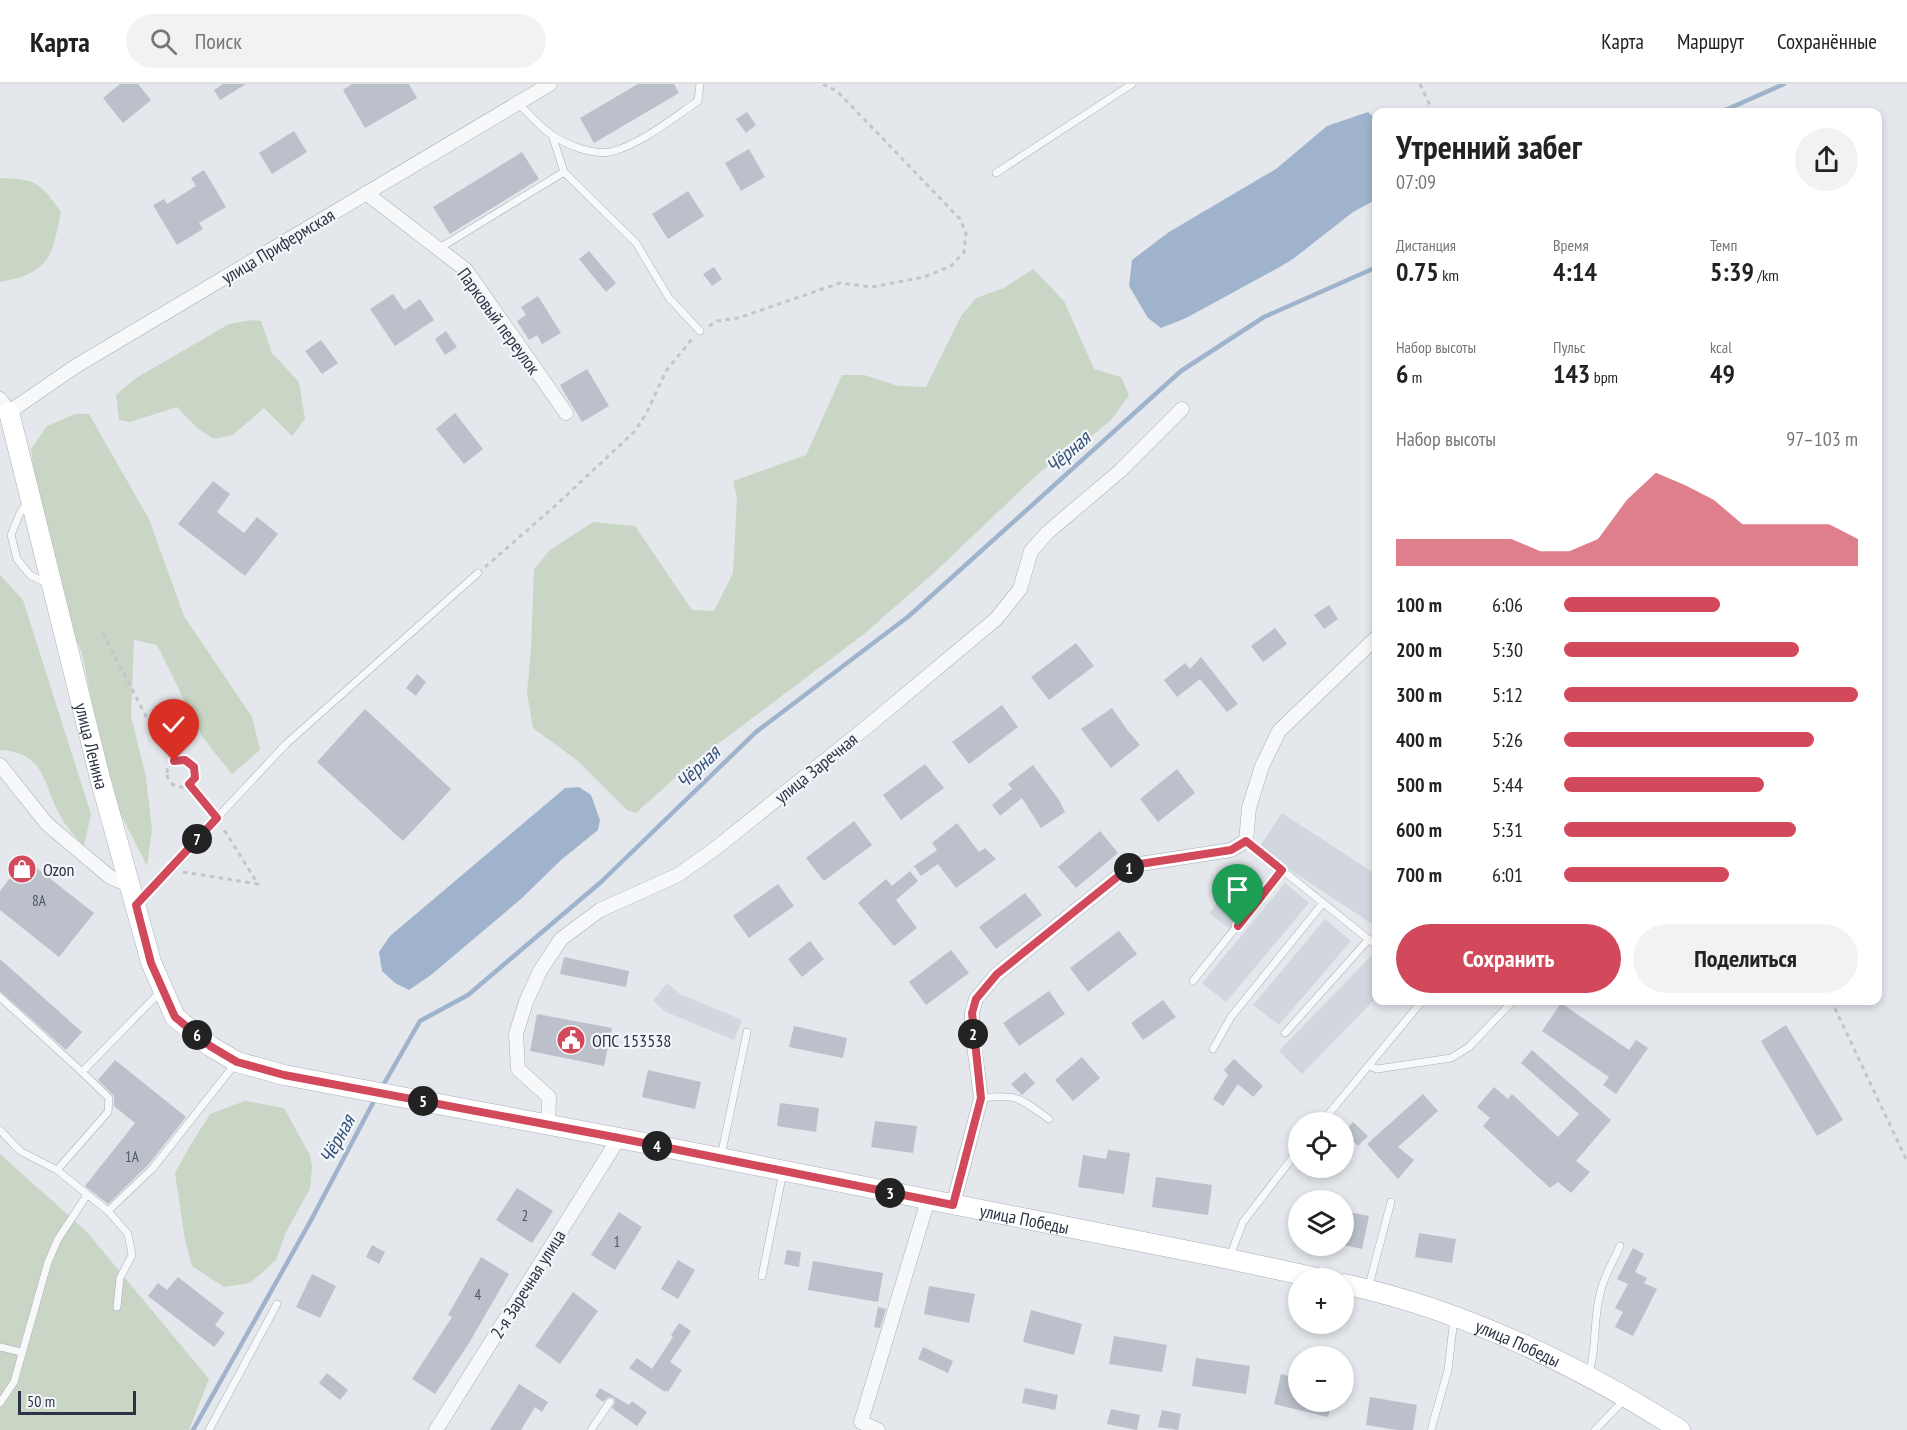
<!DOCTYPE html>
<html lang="ru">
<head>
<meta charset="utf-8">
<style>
  :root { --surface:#fff; --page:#f2f2f2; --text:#222; --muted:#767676; --line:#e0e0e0; --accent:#d1495b }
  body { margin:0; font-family:"PT Sans Narrow",sans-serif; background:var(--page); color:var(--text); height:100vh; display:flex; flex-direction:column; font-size:22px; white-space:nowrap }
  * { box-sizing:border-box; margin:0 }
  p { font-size:20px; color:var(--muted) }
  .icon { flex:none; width:33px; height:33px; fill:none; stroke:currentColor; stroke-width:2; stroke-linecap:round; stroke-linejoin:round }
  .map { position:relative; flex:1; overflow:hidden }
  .details { position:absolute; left:1372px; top:24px; width:510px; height:897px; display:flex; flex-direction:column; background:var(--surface); border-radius:12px; box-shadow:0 3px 9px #0003 }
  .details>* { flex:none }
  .buttons { position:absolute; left:1288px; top:1028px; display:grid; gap:12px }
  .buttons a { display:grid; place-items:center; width:66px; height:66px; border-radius:50%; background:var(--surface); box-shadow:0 3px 9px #0003; font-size:30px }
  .scale { position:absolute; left:18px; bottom:15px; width:118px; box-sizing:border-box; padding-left:6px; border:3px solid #2b3445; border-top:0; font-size:16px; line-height:21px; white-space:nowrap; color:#2b3445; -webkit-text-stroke:4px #f4f6f9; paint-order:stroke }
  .pin { position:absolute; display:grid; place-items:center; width:51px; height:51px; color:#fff; margin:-62px -26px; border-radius:50% 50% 50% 0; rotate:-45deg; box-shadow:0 0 6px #0007 }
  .pin .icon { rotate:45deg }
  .km { position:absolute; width:30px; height:30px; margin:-15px; border-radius:50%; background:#222; color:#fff; font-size:16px; line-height:30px; text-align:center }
  .round { display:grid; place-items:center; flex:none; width:63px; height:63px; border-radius:32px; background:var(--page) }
  .head { display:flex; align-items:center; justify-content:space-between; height:102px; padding:0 24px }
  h1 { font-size:33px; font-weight:700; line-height:45px }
  .metrics { display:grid; grid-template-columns:repeat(3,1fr); gap:9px; height:102px; padding:6px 24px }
  .metrics div { display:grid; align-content:center }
  .metrics b { font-size:26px; font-weight:700 }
  .metrics small { font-size:16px; font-weight:400 }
  .metrics p { font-size:16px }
  .chart { height:168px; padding:12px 24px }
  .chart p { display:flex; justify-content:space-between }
  .chart svg { width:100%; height:108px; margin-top:6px; fill:var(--accent); opacity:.7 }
  .cta { display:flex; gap:12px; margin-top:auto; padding:12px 24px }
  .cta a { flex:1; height:69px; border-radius:36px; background:var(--accent); color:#fff; font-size:24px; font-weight:700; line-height:69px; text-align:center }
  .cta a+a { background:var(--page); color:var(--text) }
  ul { padding:0 24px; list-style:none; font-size:20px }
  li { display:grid; grid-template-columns:96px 72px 1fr; align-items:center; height:45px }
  li i { height:15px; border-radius:8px; background:var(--accent) }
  header { display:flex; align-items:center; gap:36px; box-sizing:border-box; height:84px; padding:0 30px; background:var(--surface); border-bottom:2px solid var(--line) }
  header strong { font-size:28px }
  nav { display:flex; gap:33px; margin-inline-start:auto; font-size:21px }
  .search { width:420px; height:54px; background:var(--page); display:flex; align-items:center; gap:15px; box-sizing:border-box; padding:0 21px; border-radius:33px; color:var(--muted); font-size:22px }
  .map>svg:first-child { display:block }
  .built { fill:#d2d6de }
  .green { fill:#c9d6c5 }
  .water { fill:#9fb4cc }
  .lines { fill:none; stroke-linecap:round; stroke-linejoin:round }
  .stream { stroke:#9fb4cc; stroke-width:4.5 }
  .building { fill:#bbc0ca }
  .lane-casing { stroke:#a9aeb7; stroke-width:8 }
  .street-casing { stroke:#a9aeb7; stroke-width:15 }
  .secondary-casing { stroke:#a9aeb7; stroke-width:21 }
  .path { stroke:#c2c5cb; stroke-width:3; stroke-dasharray:4.5 4.5; stroke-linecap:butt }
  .lane { stroke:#f7f8fa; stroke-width:7 }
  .street { stroke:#f7f8fa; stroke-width:14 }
  .secondary { stroke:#fff; stroke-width:20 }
  .route-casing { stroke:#fff; stroke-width:12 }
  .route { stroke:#d1495b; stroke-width:8 }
  .labels { text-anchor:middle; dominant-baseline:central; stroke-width:4.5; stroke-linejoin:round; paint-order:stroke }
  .number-label { font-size:15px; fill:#4f5766 }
  .street-label { font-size:18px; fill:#2b3445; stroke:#f4f6f9 }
  .poi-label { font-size:18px; fill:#2b3445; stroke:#f4f6f9; text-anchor:start }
  .water-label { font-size:20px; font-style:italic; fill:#34527a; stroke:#f4f6f9 }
</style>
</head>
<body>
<header>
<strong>Карта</strong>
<div class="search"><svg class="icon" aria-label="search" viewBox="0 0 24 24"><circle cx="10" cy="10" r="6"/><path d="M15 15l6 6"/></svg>Поиск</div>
<nav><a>Карта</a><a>Маршрут</a><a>Сохранённые</a></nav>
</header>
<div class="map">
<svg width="1907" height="1346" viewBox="0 0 1907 1346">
  <rect width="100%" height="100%" fill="#e4e7ec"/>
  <path class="built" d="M1282,729L1377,791V843L1258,765Z
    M1246,784L1268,802L1231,846L1209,829Z
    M1285,799L1309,819L1226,918L1202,899Z
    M1325,835L1351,857L1279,941L1253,921Z
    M1376,867L1377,913L1302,990L1279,967Z
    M667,899L680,910L742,936L734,956L666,928L653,917Z"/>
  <path class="green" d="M0,94C38,95 40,99 61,128C52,174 49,189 0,198Z
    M1033,185L1064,217L1094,285L1121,293L1129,311L1112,335L1088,355L1041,387L937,486L864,550L687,683L636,729L627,726L578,677L533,644L527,609L531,566L534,485L550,466L593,438L635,442L692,526L714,527L733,489L737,414L733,397L806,371L842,291H864L898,302L926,303L961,232L976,214L1004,204Z
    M253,236L261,237L272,269L299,298L305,335L292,352L264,324L233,351L214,355L197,344L177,323L130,338L119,336L116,311L136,294L229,240Z
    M75,330H89L149,435L184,532L252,633L260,666L232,690L203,654L157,561L134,556L131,632L146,693L152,746L147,782L111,711L82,570L66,529L38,419L31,365L47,342Z
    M0,491L23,516L91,730L84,762C76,753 66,743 61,733C42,700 47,669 0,666Z
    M245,1017L284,1024L310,1071L312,1083L310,1105L286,1148L276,1176L250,1199L224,1203L192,1182L185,1156L175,1089L188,1065L210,1030Z
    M0,1070L86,1147L209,1295L189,1346H0Z"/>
  <path class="water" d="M1368,28L1377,36V115L1353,128L1293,175L1278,184L1186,234L1161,244L1148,234L1129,202L1132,176L1169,148L1276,85L1327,42Z
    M579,703L591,711L600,736L598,746L561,776L522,814L431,891L409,906L395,899L382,887L379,868L390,852L565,704Z"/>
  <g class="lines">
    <path class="stream" d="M1721,28L1784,0
      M381,1005L420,937L468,911L601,798L756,648L909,532L1181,287L1264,233L1377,183
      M193,1346L310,1138L375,1015"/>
  </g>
  <path class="building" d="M120,0H138L151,16L123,39L103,14Z
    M223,0H246L220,16L214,6Z
    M352,0H409L417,14L365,44L343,6Z
    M638,0H674L679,9L594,59L580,34Z
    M747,28L756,41L746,49L736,35Z
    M294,47L307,68L272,90L259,69Z
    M749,65L765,93L741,107L725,79Z
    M522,68L539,95L450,150L433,123Z
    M204,86L226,123L199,139L203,145L177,161L153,121L164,115L167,120L196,102L191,94Z
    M688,107L704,132L668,155L652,130Z
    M589,167L616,199L606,208L579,175Z
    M714,183L722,195L712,202L703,190Z
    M393,210L404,226L420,215L434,236L395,262L370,225Z
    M538,212L561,249L542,260L537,251L529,256L517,237L526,231L521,223Z
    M446,247L457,263L445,271L435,255Z
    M321,256L338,279L322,290L305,267Z
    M587,285L609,322L582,338L560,301Z
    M455,329L483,365L464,380L436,345Z
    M213,397L230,410L217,428L244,449L257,433L278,450L245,492L178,440Z
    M1329,521L1338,535L1324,545L1314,531Z
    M1275,544L1287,560L1263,578L1251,562Z
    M1076,559L1094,582L1049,616L1031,593Z
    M1201,573L1238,620L1227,628L1200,595L1177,613L1164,596L1185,579L1190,585Z
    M417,590L426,598L416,612L406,604Z
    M1002,621L1018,643L969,680L952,658Z
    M1112,624L1128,647L1140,661L1111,684L1081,645Z
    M365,625L451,705L403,757L317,678Z
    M925,680L944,704L901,736L883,711Z
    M1033,681L1059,716L1065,728L1041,744L1022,714L1000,732L992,721L1012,705L1008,700Z
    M1177,685L1195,709L1158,738L1140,715Z
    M854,737L872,761L824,797L806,774Z
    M957,739L979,768L985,764L996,775L956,804L938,780L921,792L914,782L937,766L932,759Z
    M1100,747L1118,769L1076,804L1058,783Z
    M25,775L94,829L59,873L0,826V807Z
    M910,787L918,797L896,816L917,844L894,862L858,819L886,795L892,802Z
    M778,800L794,822L749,854L733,832Z
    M1025,809L1042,831L996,865L979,843Z
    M1119,847L1137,870L1088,908L1070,884Z
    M810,857L824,875L802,893L788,875Z
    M951,866L969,889L926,921L909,898Z
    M564,873L629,887L626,903L560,890Z
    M0,875L82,948L66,966L0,907Z
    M1049,907L1065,930L1019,962L1003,939Z
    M1163,916L1176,933L1143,956L1131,939Z
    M1561,919L1629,966L1636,956L1648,964L1616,1010L1603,1001L1609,993L1542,947Z
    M537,930L612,944L604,982L530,967Z
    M1786,941L1843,1036L1817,1052L1761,957Z
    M794,942L847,954L843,974L789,963Z
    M1532,966L1611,1036L1576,1077L1590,1088L1571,1109L1558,1098L1550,1104L1483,1042L1490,1034L1477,1023L1494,1003L1508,1015L1512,1010L1558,1053L1579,1030L1521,979Z
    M1082,973L1100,994L1073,1017L1055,996Z
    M1234,975L1263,1002L1253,1013L1238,1000L1223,1022L1213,1015L1228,991L1224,986Z
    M115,976L186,1033L149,1080L108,1120L85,1102L135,1039L114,1022V1012L98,996Z
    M648,986L701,998L695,1025L642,1013Z
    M1025,988L1035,999L1022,1011L1011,1000Z
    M1423,1010L1438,1027L1398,1063L1414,1076L1398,1095L1367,1060Z
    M780,1019L819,1024L816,1048L777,1042Z
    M875,1037L917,1042L913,1069L871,1063Z
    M1353,1038L1368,1052L1358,1062L1344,1048Z
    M1108,1066L1130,1069L1124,1110L1078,1103L1083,1071L1106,1075Z
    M1156,1093L1212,1101L1208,1131L1152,1123Z
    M517,1104L553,1127L532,1159L496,1136Z
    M619,1128L642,1143L615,1186L591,1171Z
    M1348,1128L1369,1132L1362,1165L1344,1161V1134L1347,1135Z
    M1419,1149L1456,1155L1452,1179L1415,1173Z
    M372,1161L385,1168L379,1180L366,1173Z
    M1633,1164L1644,1170L1635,1188L1647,1194L1644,1199L1657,1205L1633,1252L1615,1243L1623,1228L1615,1224L1628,1200L1617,1195Z
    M787,1166L801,1168L799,1183L784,1180Z
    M481,1173L509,1190L469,1259L435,1310L412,1295L452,1233L448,1231Z
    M678,1176L695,1186L678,1215L661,1205Z
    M813,1177L883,1189L878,1218L808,1206Z
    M312,1190L336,1202L320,1234L296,1223Z
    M178,1193L224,1229L215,1241L225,1249L214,1263L148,1212L158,1199L167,1206Z
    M929,1202L975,1210L969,1239L924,1230Z
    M573,1208L598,1227L560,1280L535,1262Z
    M878,1223L886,1225L880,1244L874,1243Z
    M1031,1226L1082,1240L1074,1271L1023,1258Z
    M679,1239L691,1247L670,1278L682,1286L668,1308L666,1306L665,1308L629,1284L637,1274L652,1285L673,1253L671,1251Z
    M1114,1252L1167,1261L1162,1288L1109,1280Z
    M923,1263L953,1277L948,1289L918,1275Z
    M1196,1274L1250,1282L1246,1310L1192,1302Z
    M327,1289L348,1306L340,1316L319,1299Z
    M1281,1290L1299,1295V1317H1332L1328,1333L1274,1320Z
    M519,1300L548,1318L542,1328L535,1323L521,1346H490Z
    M600,1304L629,1321L632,1317L647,1328L637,1342L612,1324L615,1319L614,1314L608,1313L603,1318L595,1312Z
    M1025,1304L1058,1311L1055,1326L1022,1319Z
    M1370,1313L1417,1321L1413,1346H1398L1366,1341Z
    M1111,1325L1140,1331L1137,1346L1107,1340Z
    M1162,1326L1181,1330L1178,1346L1158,1343Z"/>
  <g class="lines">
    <g class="lane-casing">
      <path id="lane" d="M518,19C529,30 540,43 552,51C567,61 592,71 610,68C640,61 673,34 698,17L700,0
        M552,51L564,88L636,159L669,214L700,247
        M996,89L1132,0
        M438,165L564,88
        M28,417L20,429L11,451L17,475L30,491L48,500
        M1246,757L1377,862
        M137,819L286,660L478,489
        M1193,897L1282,786
        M0,913L82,988
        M1285,949L1369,855
        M1213,965L1231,933L1323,819
        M1369,982L1377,985L1451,974L1469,963L1510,920L1507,916
        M981,1014C1019,1010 1019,1014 1049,1035
        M1322,1038L1423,916
        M0,1046L20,1067L57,1086
        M721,1072L747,948
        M108,1127L153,1084L235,980
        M1230,1172L1243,1138L1299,1065
        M762,1192L783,1088
        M1368,1205L1391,1118
        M117,1223L120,1194L132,1171L128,1150L108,1127L57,1086L108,1028L109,1014L82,988L161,907
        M0,1263L21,1268
        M1589,1289C1597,1264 1593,1236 1600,1210C1603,1194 1613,1178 1620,1162
        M0,1319L14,1298L48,1178L58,1155L87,1111
        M209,1346L277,1220
        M591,1346L610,1318
        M1431,1346L1448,1286L1454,1234
        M1595,1346L1626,1314"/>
    </g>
    <g class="street-casing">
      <path id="street" d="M366,109L466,186L566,329
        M0,315L9,328L76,282L550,0
        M0,681L47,740L110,793L129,801
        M548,1041L549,1013L518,985L516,950L526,918L540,887L561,855L600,826L678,791L716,764L868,642L996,535L1020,505L1031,467L1048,448L1120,387L1182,325
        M953,1121L981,1014L972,946V929L976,915L997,890L1126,786L1140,780L1231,766L1246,757L1249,724L1262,682L1279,647L1377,553
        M436,1346L619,1054
        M878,1346L861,1338L928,1116"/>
    </g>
    <g class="secondary-casing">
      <g id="secondary">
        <path id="s1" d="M9,328L100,694L151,878L175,933L210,962L237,978L284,991L619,1054L1229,1175L1317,1194"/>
        <path id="s2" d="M1344,1200C1464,1226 1576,1280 1680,1346"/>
      </g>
    </g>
    <path class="path" d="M1420,0L1433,28
      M709,242L717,237L738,234L840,199L872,203L924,193L951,182L964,168L966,149L960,135L838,8L823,0
      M485,483L555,422L634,348L646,330L666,287L692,255
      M103,549L152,644L174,677
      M167 689a14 14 0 1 1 28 0a14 14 0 1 1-28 0Z
      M189,700L211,727
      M183,788L258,800L223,744
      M1831,916L1907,1077"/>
    <use href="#lane" class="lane"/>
    <use href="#street" class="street"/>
    <use href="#secondary" class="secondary"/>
  </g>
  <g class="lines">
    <g class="route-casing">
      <path id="route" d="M174,677L185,676L194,683L195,694L189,700L217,734L136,821L151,879L175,933L210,962L237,978L284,991L619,1054L953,1121L981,1014L972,929L976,915L997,890L1126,786L1140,780L1231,766L1246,757L1282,786L1238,842"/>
    </g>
    <use href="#route" class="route"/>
  </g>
  <defs>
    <g id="shop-disc" transform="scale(1.5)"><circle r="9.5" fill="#d1495b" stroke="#f4f6f9"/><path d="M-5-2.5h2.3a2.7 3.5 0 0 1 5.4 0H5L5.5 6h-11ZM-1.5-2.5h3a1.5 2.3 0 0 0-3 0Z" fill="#fff"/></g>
    <g id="civic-disc" transform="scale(1.5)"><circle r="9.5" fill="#d1495b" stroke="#f4f6f9"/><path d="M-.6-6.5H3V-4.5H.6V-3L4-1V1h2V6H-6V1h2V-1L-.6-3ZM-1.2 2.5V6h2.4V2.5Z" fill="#fff"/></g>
  </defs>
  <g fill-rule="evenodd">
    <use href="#shop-disc" x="22" y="785"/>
    <use href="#civic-disc" x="571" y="956"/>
  </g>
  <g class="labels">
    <g class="number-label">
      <text x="39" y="816">8А</text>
      <text x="132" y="1072">1А</text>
      <text x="525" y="1131">2</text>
      <text x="617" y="1157">1</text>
      <text x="478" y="1210">4</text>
    </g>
    <g class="street-label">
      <text transform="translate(278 162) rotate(-31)">улица Прифермская</text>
      <text transform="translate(499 237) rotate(54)">Парковый переулок</text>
      <text stroke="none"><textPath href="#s1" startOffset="344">улица Ленина</textPath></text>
      <text transform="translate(816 684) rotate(-39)">улица Заречная</text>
      <text stroke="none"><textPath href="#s1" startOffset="1508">улица Победы</textPath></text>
      <text transform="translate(528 1200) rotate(-58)">2-я Заречная улица</text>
      <text stroke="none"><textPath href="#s2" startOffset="184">улица Победы</textPath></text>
    </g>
    <g class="poi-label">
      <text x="43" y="785">Ozon</text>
      <text x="592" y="956">ОПС 153538</text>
    </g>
    <g class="water-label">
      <text transform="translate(1068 368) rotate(-42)">Чёрная</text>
      <text transform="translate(698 683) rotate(-44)">Чёрная</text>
      <text transform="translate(337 1055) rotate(-61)">Чёрная</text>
    </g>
  </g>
</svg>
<div class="buttons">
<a><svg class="icon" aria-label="locate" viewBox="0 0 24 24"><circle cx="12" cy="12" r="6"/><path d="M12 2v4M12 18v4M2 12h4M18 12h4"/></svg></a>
<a><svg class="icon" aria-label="layers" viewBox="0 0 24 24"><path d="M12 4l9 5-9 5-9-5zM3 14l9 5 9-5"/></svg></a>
<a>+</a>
<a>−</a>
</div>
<div class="scale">50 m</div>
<div class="pin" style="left:1238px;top:842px;background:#1e9e55"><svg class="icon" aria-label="arrive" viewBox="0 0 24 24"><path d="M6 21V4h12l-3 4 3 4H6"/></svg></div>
<div class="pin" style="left:174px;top:677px;background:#d93025"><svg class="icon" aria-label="check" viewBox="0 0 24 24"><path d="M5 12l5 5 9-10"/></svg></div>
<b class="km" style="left:1129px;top:784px">1</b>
<b class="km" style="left:973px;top:950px">2</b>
<b class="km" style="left:890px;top:1109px">3</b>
<b class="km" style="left:657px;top:1062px">4</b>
<b class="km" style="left:423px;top:1017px">5</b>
<b class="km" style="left:197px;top:951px">6</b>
<b class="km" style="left:197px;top:755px">7</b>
<section class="details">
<div class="head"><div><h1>Утренний забег</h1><p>07:09</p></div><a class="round"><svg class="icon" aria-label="share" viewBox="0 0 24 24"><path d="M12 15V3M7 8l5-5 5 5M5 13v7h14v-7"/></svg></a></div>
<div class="metrics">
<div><p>Дистанция</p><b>0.75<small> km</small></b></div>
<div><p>Время</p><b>4:14</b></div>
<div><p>Темп</p><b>5:39<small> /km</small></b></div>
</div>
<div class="metrics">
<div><p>Набор высоты</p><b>6<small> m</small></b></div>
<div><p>Пульс</p><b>143<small> bpm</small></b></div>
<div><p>kcal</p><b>49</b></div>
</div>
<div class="chart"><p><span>Набор высоты</span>97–103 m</p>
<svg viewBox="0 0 160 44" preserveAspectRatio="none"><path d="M0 44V33L10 33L20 33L30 33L40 33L50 38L60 38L70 33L80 17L90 6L100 11L110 17L120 27L130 27L140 27L150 27L160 33V44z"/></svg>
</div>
<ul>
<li><b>100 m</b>6:06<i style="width:53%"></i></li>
<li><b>200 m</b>5:30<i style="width:80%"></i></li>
<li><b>300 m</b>5:12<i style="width:100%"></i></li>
<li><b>400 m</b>5:26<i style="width:85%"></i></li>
<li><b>500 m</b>5:44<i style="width:68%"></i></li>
<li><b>600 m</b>5:31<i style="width:79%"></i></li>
<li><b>700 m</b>6:01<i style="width:56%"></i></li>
</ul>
<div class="cta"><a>Сохранить</a><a>Поделиться</a></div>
</section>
</div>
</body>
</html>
